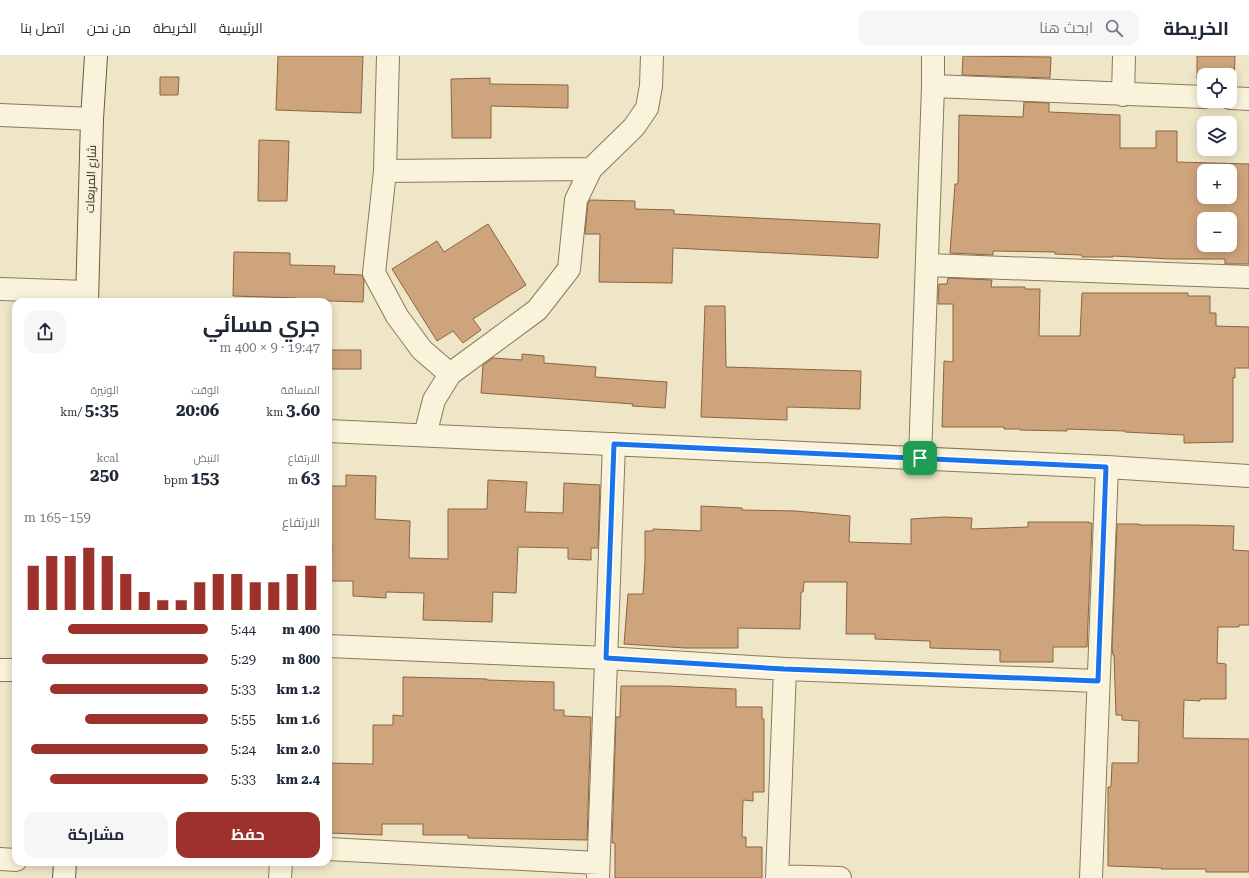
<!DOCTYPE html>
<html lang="ar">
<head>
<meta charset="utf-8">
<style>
  :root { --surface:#fff; --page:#f6f6f7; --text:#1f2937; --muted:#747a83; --line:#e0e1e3; --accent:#9c322b }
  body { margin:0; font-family:"Roboto Serif",Cairo,serif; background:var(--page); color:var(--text); direction:rtl; height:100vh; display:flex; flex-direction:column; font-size:15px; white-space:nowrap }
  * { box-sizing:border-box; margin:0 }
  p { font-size:13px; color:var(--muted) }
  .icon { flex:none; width:22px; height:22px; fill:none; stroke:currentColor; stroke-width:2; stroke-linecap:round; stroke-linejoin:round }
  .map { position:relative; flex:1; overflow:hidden; direction:ltr }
  .side { position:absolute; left:12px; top:242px; width:320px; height:568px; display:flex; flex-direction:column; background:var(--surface); border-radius:12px; box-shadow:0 2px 10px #0003; direction:rtl }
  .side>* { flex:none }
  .fabs { position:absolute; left:1197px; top:12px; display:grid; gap:8px }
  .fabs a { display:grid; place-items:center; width:40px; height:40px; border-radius:8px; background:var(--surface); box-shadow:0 2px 10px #0003; font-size:20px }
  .pin { position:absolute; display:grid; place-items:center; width:34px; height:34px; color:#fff; margin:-17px; border-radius:8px; box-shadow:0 2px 6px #0006 }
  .round { display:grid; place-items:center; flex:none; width:42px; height:42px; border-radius:12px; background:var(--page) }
  .headline { display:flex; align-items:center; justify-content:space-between; height:68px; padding:0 12px }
  h1 { font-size:22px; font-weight:700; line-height:30px }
  .figures { display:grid; grid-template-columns:repeat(3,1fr); gap:6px; height:68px; padding:4px 12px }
  .figures div { display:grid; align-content:center }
  .figures b { font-size:17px; font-weight:700 }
  .figures small { font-size:11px; font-weight:400 }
  .figures p { font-size:11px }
  .chart { height:112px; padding:8px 12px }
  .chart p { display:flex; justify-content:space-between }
  .chart svg { width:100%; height:72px; margin-top:4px; stroke:var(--accent); stroke-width:6 }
  .button { display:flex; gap:8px; margin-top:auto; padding:8px 12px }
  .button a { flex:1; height:46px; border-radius:12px; background:var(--accent); color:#fff; font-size:16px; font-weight:700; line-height:46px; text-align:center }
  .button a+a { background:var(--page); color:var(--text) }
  ul { padding:0 12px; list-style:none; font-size:13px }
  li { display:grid; grid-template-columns:64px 48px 1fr; align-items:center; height:30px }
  li i { height:10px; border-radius:5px; background:var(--accent) }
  header { display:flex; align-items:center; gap:24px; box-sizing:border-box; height:56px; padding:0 20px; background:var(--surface); border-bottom:1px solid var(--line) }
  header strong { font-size:19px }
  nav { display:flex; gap:22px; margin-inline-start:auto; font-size:14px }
  .search { width:280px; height:36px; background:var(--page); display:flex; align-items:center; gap:10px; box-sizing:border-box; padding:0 14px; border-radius:12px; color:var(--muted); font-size:15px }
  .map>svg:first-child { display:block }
  .building { fill:#cea47d; stroke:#8b6441; fill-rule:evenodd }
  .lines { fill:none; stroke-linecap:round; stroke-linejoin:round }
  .street-casing { stroke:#8c795c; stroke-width:24 }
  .secondary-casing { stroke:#6e5a3f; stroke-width:24 }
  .street { stroke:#f9f3db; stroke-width:22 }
  .secondary { stroke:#f9f3db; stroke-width:22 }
  .route-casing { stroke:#fff; stroke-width:8 }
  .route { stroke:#1a73e8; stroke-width:5 }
  .labels { text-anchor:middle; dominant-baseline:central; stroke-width:4; stroke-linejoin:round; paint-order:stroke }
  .street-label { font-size:12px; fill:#3c2f20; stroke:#f6f0d7 }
</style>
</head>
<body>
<header>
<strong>الخريطة</strong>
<div class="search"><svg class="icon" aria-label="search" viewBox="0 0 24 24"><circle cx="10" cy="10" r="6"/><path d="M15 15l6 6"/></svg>ابحث هنا</div>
<nav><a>الرئيسية</a><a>الخريطة</a><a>من نحن</a><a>اتصل بنا</a></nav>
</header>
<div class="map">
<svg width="1249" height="822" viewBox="0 0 1249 822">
  <rect width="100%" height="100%" fill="#efe6c7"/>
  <path class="building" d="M278,0H363L361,57L276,54Z
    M963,0L1051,1L1050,22L962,19Z
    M1197,0H1235L1234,25H1230V19H1204V25L1197,23Z
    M160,21H179L178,39H160Z
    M490,22V28L568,29V52L491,50V82H452L451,23Z
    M1024,46L1049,47V56L1120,59V92H1156V75H1177V106L1249,108V208H1225V203H1171L1113,200V201H1082V199L1055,198V196L993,195V199L950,197L955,128H958L959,59L1023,61ZM1204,115H1230V141H1204ZM1204,163H1230V189H1204Z
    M259,84L289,85L287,145H258Z
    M590,144L635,145V153L674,154V158L880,168L878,202L673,192L672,227L599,226L600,178H585L588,147Z
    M488,168L526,229L473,263L481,274L463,287L453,275L437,285L392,213L437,185L444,196Z
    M234,196L290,197V209L335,210L334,218L362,219L364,225L363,246L297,244V242L233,240Z
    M948,222L992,224L991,231H1025V233H1040L1039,280H1080L1082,237H1188V240H1210V257H1216V270L1249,271V312H1235V322L1233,321V386L1184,387V379L1125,376V375L1067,373V375L1020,374V373H1004V371H942L944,305L953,306V248H938L939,228H947Z
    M705,250H725L726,311L861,315L860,353L787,351V364L701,361Z
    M328,294H361V313H328Z
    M522,298L544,300V307L596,311L595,321L667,326L665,352L632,350L633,348L481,337L483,309L493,302L522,304Z
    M346,419L376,420L375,463L410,465L409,502L448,503V453H487L488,424L527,426L525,456L563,457L564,427L600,429L598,492H591V504L568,503V492L518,491L516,537L493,536L492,566L423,564L424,537L386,536V542L353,540V525H331L332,489H328V430H346Z
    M701,450L742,452V454L796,455L850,460L849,486L911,488V463L944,461L972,462L971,473L1028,471V466H1089V467H1092L1087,591H1053V606H1000V594L930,592V585L875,583V578H846L847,526H804L803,536H801L800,573L738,572V592H685L624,588L628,538H643L645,506V475H653V473L701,475Z
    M1117,468H1139V469H1192L1234,470L1233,494L1249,495V569H1239V571H1218L1217,607L1226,608V643H1200V645L1184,644L1183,682L1249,683V816H1206V813H1161L1162,812L1108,810V731H1111L1112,707H1138L1139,665L1122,664V659H1116L1114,599H1113L1112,592Z
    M403,621L487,623V624L554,626V654H564V660L591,661L587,784L468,782V779H423V768H382V779L328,777V707L373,708V669H393V659L403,660Z
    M621,630H668L736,633V651H762V663H764V736H753V745L743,744L742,781H746V791H762V822H615V787H612L616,661H620Z"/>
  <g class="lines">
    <g class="street-casing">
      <path id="street" d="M933,30L1204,41
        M1123,39L1124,0
        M1230,42L1249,43
        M0,59L92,63
        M385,115L388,0
        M927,209L1249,221
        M0,233L87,236
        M450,318L422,294L397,260L374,217L385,115L591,113
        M328,375L1107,411L1249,420
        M425,379L434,344L450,318L537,254L569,213L576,144L591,113L634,71L647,52L651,30L652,0
        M920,402L933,30V0
        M328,590L606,602L785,613L1098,625
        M0,614H16
        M328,793L598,807
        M0,803L16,804
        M777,820L840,822
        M280,822L281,806
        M598,822L614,388
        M777,822L785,613
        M1091,822L1107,411"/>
    </g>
    <g class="secondary-casing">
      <path id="secondary" d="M87,246L92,63L96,0
        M64,822L65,806"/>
    </g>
    <use href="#street" class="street"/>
    <use href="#secondary" class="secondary"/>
  </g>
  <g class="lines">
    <g class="route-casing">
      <path id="route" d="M614,388L1106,411L1098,625L784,613L606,602Z"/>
    </g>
    <use href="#route" class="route"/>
  </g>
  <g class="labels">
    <g class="street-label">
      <text transform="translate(91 123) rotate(-88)">شارع المربعات</text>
    </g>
  </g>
</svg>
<div class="fabs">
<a><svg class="icon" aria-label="locate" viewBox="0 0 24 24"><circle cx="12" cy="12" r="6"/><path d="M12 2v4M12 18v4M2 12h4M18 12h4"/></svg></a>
<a><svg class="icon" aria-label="layers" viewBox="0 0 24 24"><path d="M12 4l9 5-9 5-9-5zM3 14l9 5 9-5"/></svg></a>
<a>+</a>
<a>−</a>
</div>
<div class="pin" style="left:920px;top:402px;background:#1e9e55"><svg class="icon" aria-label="arrive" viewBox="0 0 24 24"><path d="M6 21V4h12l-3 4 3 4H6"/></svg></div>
<section class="side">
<div class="headline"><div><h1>جري مسائي</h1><p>19:47 · 9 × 400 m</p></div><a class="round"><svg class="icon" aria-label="share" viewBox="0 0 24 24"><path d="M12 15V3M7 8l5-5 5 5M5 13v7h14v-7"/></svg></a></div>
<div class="figures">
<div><p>المسافة</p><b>3.60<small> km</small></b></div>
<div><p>الوقت</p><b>20:06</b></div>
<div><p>الوتيرة</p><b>5:35<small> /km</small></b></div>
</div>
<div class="figures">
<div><p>الارتفاع</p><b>63<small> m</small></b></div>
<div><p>النبض</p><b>153<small> bpm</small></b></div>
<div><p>kcal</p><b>250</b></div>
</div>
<div class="chart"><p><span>الارتفاع</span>159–165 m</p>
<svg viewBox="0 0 160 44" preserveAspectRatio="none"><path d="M5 44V17M15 44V11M25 44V11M35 44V6M45 44V11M55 44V22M65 44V33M75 44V38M85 44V38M95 44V27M105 44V22M115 44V22M125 44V27M135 44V27M145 44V22M155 44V17"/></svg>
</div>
<ul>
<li><b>400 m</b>5:44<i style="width:76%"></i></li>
<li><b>800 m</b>5:29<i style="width:90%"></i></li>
<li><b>1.2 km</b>5:33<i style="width:86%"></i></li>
<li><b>1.6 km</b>5:55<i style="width:67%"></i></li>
<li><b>2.0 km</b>5:24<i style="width:96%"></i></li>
<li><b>2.4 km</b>5:33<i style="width:86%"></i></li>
</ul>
<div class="button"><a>حفظ</a><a>مشاركة</a></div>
</section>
</div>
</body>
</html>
